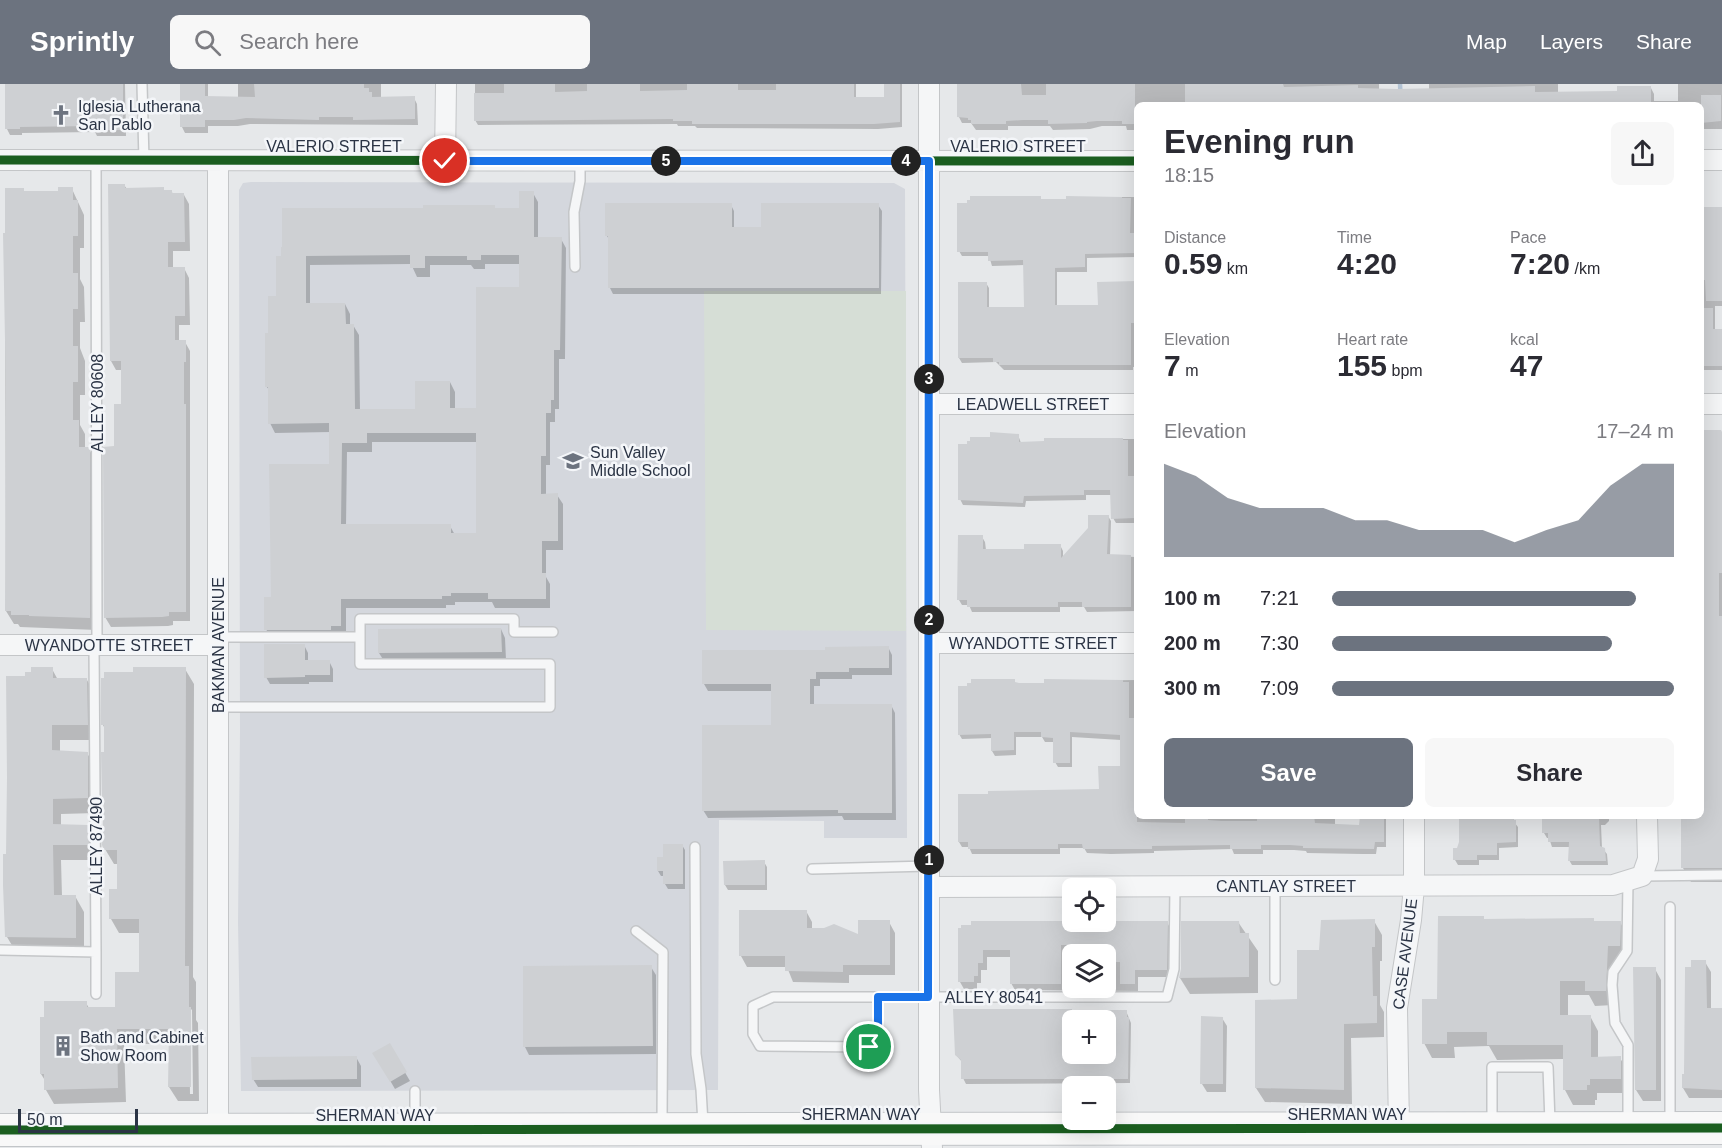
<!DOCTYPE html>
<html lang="en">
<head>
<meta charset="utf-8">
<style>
  :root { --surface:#fff; --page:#f7f7f7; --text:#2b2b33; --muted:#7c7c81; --accent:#6c737f }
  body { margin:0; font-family:Arial,sans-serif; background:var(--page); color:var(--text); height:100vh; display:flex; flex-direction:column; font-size:22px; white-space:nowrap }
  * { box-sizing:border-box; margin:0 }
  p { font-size:20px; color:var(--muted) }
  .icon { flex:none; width:33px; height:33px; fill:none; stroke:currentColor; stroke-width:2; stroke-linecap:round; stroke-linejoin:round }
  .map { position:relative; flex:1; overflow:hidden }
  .sheet { position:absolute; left:1134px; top:18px; width:570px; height:717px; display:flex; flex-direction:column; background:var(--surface); border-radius:9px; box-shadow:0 6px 24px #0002 }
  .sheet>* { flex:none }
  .controls { position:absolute; left:1062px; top:794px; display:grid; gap:12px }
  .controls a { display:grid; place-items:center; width:54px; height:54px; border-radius:9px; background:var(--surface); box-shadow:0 6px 24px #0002; font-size:30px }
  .scale { position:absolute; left:18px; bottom:15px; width:120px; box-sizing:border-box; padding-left:6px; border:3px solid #2b3445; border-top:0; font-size:16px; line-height:21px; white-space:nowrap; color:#2b3445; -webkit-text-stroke:4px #f4f6f9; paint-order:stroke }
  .pin { position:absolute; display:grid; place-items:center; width:51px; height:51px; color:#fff; margin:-26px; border:3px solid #fff; border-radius:50%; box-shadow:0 2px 6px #0007 }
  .km { position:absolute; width:30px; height:30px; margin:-15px; border-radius:50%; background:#222; color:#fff; font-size:16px; line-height:30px; text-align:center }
  .round { display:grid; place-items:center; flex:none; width:63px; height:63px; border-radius:9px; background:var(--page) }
  .head { display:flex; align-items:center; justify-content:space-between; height:102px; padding:0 30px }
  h1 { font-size:33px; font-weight:600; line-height:45px }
  .figures { display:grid; grid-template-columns:repeat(3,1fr); gap:9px; height:102px; padding:6px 30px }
  .figures div { display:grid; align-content:center }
  .figures b { font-size:30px; font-weight:600 }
  .figures small { font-size:16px; font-weight:400 }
  .figures p { font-size:16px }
  .chart { height:168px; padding:12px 30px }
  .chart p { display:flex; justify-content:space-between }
  .chart svg { width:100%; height:108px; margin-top:6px; fill:var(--accent); opacity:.7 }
  .cta { display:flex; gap:12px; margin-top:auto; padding:12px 30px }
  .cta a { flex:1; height:69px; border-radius:9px; background:var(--accent); color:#fff; font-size:24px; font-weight:600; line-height:69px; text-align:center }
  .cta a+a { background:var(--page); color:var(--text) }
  ul { padding:0 30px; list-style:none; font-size:20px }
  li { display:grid; grid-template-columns:96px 72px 1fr; align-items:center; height:45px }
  li i { height:15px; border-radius:8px; background:var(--accent) }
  header { display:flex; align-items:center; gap:36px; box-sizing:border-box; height:84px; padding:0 30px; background:var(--accent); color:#fff }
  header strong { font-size:28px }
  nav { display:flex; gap:33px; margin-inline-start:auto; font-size:21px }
  .search { width:420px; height:54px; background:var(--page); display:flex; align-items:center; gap:15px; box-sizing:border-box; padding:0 21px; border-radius:9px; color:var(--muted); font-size:22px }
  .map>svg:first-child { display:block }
  .built { fill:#d4d7dd }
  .green { fill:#d6ded6 }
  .shadow { fill:#0003; fill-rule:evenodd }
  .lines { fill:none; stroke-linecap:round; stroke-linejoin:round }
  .stream { stroke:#b4c4d5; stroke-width:4.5 }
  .building { fill:#ced0d3; fill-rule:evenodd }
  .service-casing { stroke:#c4c6c8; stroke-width:12 }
  .minor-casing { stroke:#c4c6c8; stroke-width:22 }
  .primary-casing { stroke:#c2c5c8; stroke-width:34 }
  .service { stroke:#f5f6f7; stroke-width:9 }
  .minor { stroke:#f5f6f7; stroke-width:20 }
  .primary { stroke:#f8f8f8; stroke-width:32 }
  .cycleway-casing { stroke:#f4f6f9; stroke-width:13 }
  .cycleway { stroke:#1b5e20; stroke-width:9 }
  .route-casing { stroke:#fff; stroke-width:12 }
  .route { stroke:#1a73e8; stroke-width:8 }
  .labels { text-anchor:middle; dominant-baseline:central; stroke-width:5; stroke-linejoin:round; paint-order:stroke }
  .poi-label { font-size:16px; fill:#2b3445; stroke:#f4f6f9; text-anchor:start }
  .street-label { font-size:16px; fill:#2b3445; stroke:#f4f6f9 }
</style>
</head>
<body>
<header>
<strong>Sprintly</strong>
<div class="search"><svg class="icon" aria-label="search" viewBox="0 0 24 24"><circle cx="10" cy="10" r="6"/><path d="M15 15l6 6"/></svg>Search here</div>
<nav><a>Map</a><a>Layers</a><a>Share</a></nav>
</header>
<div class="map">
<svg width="1722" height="1064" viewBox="0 0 1722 1064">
  <rect width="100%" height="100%" fill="#e6e8ea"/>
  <path class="built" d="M251,98L894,99L905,105L907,754H824V737L719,736L718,1006L241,1007L238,839L240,647L239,106L243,99Z"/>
  <path class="green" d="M704,207H906V547L706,546Z"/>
  <path class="shadow" d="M6,0H125L126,52H97L95,48L22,49V51H10L7,45Z
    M182,0H208V14H238V0H381V14H414L417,20L418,41L250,40L238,42H208V49H185L182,43Z
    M475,0H856V14H885V0H902V43L878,45L697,44L695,42H678L677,40L478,41L475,36Z
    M959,0H1379V5L1429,6V0H1558V9H1619L1651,4L1654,10V17H1678V0H1722V45H1701V21H1137V46H1127L1126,42H1102L1090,45L1053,46L1050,42H1008V46H976L971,39H962L959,33Z
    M124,101L127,105L172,108L173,111H184L189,120L190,167H173V184H184L189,194L190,241H179V258H185L190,267V537H173V541L168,542L111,543L105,533L115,363L122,321V286H116L111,277Z
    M72,105L84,131V164H80V195L84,203L85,238H80V264L85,277V311H80V341L85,350V365H89L96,378L97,546L20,543L18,540H14L6,527L5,151L24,108H60Z
    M533,109L538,118V155H561L566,164L565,275H559V325H555V338H550V381H546V411H557L563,420V466H546V493L550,500V524H495L492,518H455V521H446V524H346V551L271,555L266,545L273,515L331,381V348L275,349L270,339V307L266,302L269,251L278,214V173L495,126H520ZM411,180L417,193H430V181H471L474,185H485V180H521V204L477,326H455V308L450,298L416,326H360L359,251L353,241H350V230L345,220H310V181ZM372,358H477L478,451H455L450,442H346L347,368H372Z
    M1068,113H1137V283H1133V286H1004L996,278L962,279L959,274V199H986L989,204V224H1026L1025,181L992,182L989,172H962L959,167L1042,117H1068ZM1136,173V199L1099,223H1057V188H1087V174Z
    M731,121L734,127V144H763L878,121L882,127L881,210H613L610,204V157L607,152Z
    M1701,124H1722V222H1715V246L1722,248V286H1704L1701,284Z
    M1722,349V798H1691L1683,784L1682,732H1701V359Z
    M1018,351L1021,359H1045V355H1137L1136,439H1116L1113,434L1112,411H1086V416L1026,417L1025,423L963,421L960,415Z
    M1108,432L1111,437L1110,472L1136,473L1137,467V527L1087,528L1084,523H1060V528H972L969,521H962L959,516L982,453L985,458L986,466H1026L1060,461L1063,467V474Z
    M501,545L505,554L506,576L384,577L379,569Z
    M304,561L308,569V577H329L333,585V598H309V600H270L266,593Z
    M888,563L892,571V591H852V595H820V602H814V622L891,621L895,629L896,736H844L842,732L708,734L703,726L773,642V607H708L704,600L826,568Z
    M52,585L58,596H87L95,611L96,656H60V668L87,669L96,684V729L61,730V742H88L96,758L97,776H61L62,812H75L84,828V869L16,868L7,853V772L26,594Z
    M185,585L194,600L193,893L196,898V936L198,939L199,1017H178L169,1003L170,960H124L126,1018L54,1020L46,1006V998L41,990L86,919L89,924L116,925L141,890V849H119L111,835L118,807V780H114L105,765V717L103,714L105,645L103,641ZM189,923L192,926L193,1010H190Z
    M1137,596V732H1335V742H1360L1361,732H1386V763H1377L1376,770H1362L1307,769L1306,767L1294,766H1263V770H1234L1232,765L1154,767V769L1111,770L1087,769L1084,764H1060V770H972L969,763H962L959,758L1100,706L1121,683V656L1072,653V683H1058L1055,678V658H1045L1042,653H1016V671L995,672L992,667V654L962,655L959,650L1016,600H1046V597Z
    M1460,732H1513L1514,738L1518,743V763L1499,764V776H1479V781H1458L1455,776L1461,759Z
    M1552,732H1609V737L1605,741H1601L1602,764L1607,770L1608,781H1572L1569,776L1570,763H1552L1549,754H1547L1544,749L1552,736Z
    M682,761L685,766V805H668L665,800V792H661L658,787L665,775Z
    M764,778L767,783V806H728L725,801Z
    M806,827L812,838V846L860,853L889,838L895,849V891H849V899L793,898L787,883H747L741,872Z
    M1485,836L1620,838L1628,853V876H1615L1613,921L1595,922L1589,911H1568V932H1590L1598,947V974H1620L1629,989V1009H1597V1016H1595V1021H1573L1565,1006L1564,975L1497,976L1489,962L1454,963L1455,974H1432L1424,959L1439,917Z
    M1374,837L1382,851V877H1380V921L1384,928V953L1351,954L1352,1020L1265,1018L1256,1004L1299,917L1320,867Z
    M1167,838L1171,846L1170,893H1138V907L1015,906L1011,899L1012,873H987V886H981V899H977V905H964L960,898L959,845ZM1072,870H1106V903H1072Z
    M1238,838L1258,867V909L1190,910L1180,894L1182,885Z
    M1705,878L1711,888V926L1722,925V1014H1689L1683,1004L1693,885Z
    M651,883L656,891V970L529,971L525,963Z
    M1655,885L1661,896V1017H1643L1636,1006Z
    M955,926L1126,927L1131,939L1130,999L966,1000L963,994V979L956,971ZM1072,936H1106V969H1072Z
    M1222,934L1227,942L1226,1008H1207L1202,1000Z
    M389,961L410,997L395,1005L374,969Z
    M356,973L361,982V1003H258L253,995Z"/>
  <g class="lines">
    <path class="stream" d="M1400,0L1401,21"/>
  </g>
  <path class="building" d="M5,0H123V46H92V42L20,43V45H5Z
    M180,0H205V12L255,13L254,0H364V4H369V8H372V13L415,12V35L353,36V33H319V36L246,34L234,36H205V43H180Z
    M504,0H555V8L587,7V0H640V7L687,6V0H738V6H776V0H854V13H884V0H900V38L874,40H692V37H673V35L474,37V9H504Z
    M957,0H1021L1022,11H1046V0H1135V40H1122V37H1097L1087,38V39L1048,40V36H1023L1006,37V40H971V36H968V34L957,33Z
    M1185,0H1283L1284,3L1358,1V4L1397,5L1535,2V8L1617,7V2H1651V21H1185Z
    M1701,11H1721V37L1701,39Z
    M108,100H125V104L164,103V106H172V109H184L185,158H168V183H185V232H175V256H186V278H184V320H186V528H169V532L162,533L104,534L103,363L114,362V320H121V277H110Z
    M58,103H73V116H78V152H73V189H78V225H73V262H78V298H73V336H79V363H90V534L29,532V531H11V527H5L6,310L3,149H5V104H24V107H58Z
    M519,107H534V153H562L560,266H554V316H551V329H546V372H541V410L558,409V457H542V489H546V515H488V509H451V512H442V515H341V542H331V546H264V513H271L269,380H329V339L268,340V303H265V249H268V212H276V172H281V163H282V124H423V121H495V124H519ZM410,171V184H425V172H467V176H481V171H519V203H476V324H450V297H415V325H355L354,240H346L345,219H306V172ZM367,349H476V449H451V440H341L342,359H367Z
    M970,112H1041V115H1066V112L1122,113V114H1131L1130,149H1137V169L1085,170V183L1055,184V221H1098L1097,198L1137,197V239H1131V281H999V278H993V274H958V198H987V223H1024L1023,176L988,177V168H957V119H967V116H970Z
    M605,119H732V143H761V119H879V204H608V152H605Z
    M1701,123H1722V217H1706L1705,196H1701Z
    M1701,224H1713V245H1722V282H1701Z
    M1701,346H1721L1722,348V489H1719V532H1722V784H1681V732H1701Z
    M990,348L1019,350V358L1044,357V354H1123V356H1128V392H1137V415H1134V434L1111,435L1110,406H1084V411L1024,412L1023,419L958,416V360H967V357H970V353H990Z
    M1088,431H1109L1107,470L1131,471V523H1082V518H1058V523H967V516H957L958,451H983V465H1024V460H1061V474L1088,444Z
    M501,544L502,568L378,569V545Z
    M264,560H305V576H330V591H305V593L264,594Z
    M889,562V584H849V588H816V595H810V620H892V729H838V726L702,727V641H771V600H702V566H825V563Z
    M31,583H53V594H87L88,641H52V666L88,668V714L53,715V740L88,741L89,761H53L54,811H76V854L5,853L3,801V770H6L7,693L6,592H25V588H31Z
    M133,583H186L185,882H189V923H191V1003H168L169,945H117L118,1004L44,1006V990H40V933H44V917H87V923H115V888H139V835H109V805H117V766H104L102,761L104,714H102L101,668H104V641H101V594H104V588H133Z
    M971,595H1015V598L1019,599H1044V595L1123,596V598H1129V634H1137V738L1185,739V732H1208V736L1221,737H1257V732H1270V735H1294V732H1314L1315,739L1359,741L1360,732H1384V758H1375L1374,765L1303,764V762L1290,761H1261V765H1230V761L1152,762V765H1083L1082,760H1058V765H968V758H958V710H988V707L1099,705L1098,682H1120V651L1070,648V679H1053V654L1041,653V648H1014V666L991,667V650L958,651V602H967V599H971Z
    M1459,732H1513V736H1516V758L1497,759V771H1477V776H1453V764H1457L1459,758Z
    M1551,732H1599L1600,762L1605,764L1606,777H1568L1569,758H1548V749H1542V735H1551Z
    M663,760H683V800H663V787H657V773H663Z
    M765,776V801H724L723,777Z
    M739,826H807V844H824L834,840L858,850V836H890V881H843V888L785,887V872H739Z
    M1438,832H1484V835L1594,834V837H1621L1620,862H1608L1606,907H1585V897H1560V931H1591V973L1621,972V995H1590V1001H1587V1006H1563V961H1487V948H1447V960H1422V915H1437Z
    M1375,835V863H1372L1373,912H1377V939L1344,940V1006L1255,1004V916L1297,915V866H1319L1321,836Z
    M971,837H1168L1167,886H1135V900H1120V878H1106V870H1101V861H1061V900H1010V866H983V879H978V892H974V898H958V844H961V841H971Z
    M1181,837H1239L1240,849H1249V893L1179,894L1181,885Z
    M1691,876H1706L1707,924H1722V1006L1682,1004V990H1684L1685,889V883H1691Z
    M652,881L653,962L523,963V882Z
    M1633,883H1656V1006H1635Z
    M953,925H1072V969H1106V926H1127V933H1129L1128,995H961V976L955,971Z
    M1201,932L1223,933V1000H1200Z
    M390,959L407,988L390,998L372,969Z
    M357,972V995L252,996L251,973Z"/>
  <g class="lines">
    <g class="service-casing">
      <path id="service" d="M142,0L144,77
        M96,77L97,561
        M575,183L574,128L580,97V77
        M218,553H360
        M218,623H550V580H360V535H514V548H553
        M695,763L696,970L701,1005L703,1040
        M812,785L929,782
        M1642,792L1722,791
        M1628,796L1627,867L1613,888L1612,901L1615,939L1628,961V1038
        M1275,802V896
        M1670,823V1040
        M636,847L663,868L662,1040
        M0,866L96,868L94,561
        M96,868V910
        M878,913V955L869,963L760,962L753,950V922L773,913H1167L1174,885L1175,802
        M415,1007V1041
        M1492,1039V983H1548L1550,1039"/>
    </g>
    <g class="minor-casing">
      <path id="minor" d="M929,0V1006L932,1064
        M0,76L1137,77
        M1701,76H1722
        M445,77L446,0
        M218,78V1045
        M929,320H1137
        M1701,320H1722
        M929,559H1137
        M0,561H218
        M929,803L1613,801L1642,792L1648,775L1647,732
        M1399,1045L1397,924L1411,836L1414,802V732"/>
    </g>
    <g class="primary-casing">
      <path id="primary" d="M0,1046L1722,1044"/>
    </g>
    <use href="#service" class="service"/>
    <use href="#minor" class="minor"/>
    <use href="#primary" class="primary"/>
    <g class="cycleway-casing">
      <path id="cycleway" d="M0,76L1137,77
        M0,1046L1722,1044"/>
    </g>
    <use href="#cycleway" class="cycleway"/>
  </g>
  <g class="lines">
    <g class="route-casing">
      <path id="route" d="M445,77H929L928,913H878V955L869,963"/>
    </g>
    <use href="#route" class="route"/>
  </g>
  <defs>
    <g id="church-bare" transform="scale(1.62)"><path d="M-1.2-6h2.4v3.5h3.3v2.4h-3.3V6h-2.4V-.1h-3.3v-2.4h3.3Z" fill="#6c737f" stroke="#f4f6f9" stroke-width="2.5" paint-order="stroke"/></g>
    <g id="school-bare" transform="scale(1.62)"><path d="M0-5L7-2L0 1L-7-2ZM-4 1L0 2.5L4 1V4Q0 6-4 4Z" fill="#6c737f" stroke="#f4f6f9" stroke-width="2.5" paint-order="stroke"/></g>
    <g id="building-bare" transform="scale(1.62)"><path d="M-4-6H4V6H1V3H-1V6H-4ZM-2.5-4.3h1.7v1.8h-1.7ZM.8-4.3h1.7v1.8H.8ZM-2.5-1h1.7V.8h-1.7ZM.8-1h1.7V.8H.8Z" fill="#6c737f" stroke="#f4f6f9" stroke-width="2.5" paint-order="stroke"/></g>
  </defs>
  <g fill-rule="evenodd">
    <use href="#church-bare" x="61" y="31"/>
    <use href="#school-bare" x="573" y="377"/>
    <use href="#building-bare" x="63" y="962"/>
  </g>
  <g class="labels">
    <g class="poi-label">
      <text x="78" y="22">Iglesia Lutherana<tspan x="78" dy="18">San Pablo</tspan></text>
      <text x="590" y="368">Sun Valley<tspan x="590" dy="18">Middle School</tspan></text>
      <text x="80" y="953">Bath and Cabinet<tspan x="80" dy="18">Show Room</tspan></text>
    </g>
    <g class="street-label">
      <text x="334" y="62">VALERIO STREET</text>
      <text x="1018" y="62">VALERIO STREET</text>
      <text transform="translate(97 319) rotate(-90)">ALLEY 80608</text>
      <text x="1033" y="320">LEADWELL STREET</text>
      <text x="1033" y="559">WYANDOTTE STREET</text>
      <text x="109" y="561">WYANDOTTE STREET</text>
      <text transform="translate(218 561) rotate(-90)">BAKMAN AVENUE</text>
      <text transform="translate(96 762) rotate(-90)">ALLEY 87490</text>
      <text x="1286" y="802">CANTLAY STREET</text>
      <text transform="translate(1405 870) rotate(-83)">CASE AVENUE</text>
      <text x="994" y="913">ALLEY 80541</text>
      <text x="861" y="1030">SHERMAN WAY</text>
      <text x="1347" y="1030">SHERMAN WAY</text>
      <text x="375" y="1031">SHERMAN WAY</text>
    </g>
  </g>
</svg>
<div class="controls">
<a><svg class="icon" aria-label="locate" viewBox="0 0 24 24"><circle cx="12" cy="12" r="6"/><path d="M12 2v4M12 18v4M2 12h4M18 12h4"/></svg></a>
<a><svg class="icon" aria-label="layers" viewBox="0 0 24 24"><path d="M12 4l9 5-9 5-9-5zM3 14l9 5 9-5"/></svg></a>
<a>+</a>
<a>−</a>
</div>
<div class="scale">50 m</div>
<div class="pin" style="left:869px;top:963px;background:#1e9e55"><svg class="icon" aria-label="arrive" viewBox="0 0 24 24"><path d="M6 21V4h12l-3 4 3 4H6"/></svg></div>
<div class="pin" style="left:445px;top:77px;background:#d93025"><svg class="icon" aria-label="check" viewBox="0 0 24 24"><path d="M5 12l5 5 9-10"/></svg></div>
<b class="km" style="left:929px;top:776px">1</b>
<b class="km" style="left:929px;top:536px">2</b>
<b class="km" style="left:929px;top:295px">3</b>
<b class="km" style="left:906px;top:77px">4</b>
<b class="km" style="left:666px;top:77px">5</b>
<section class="sheet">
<div class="head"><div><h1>Evening run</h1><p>18:15</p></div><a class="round"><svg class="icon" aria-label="share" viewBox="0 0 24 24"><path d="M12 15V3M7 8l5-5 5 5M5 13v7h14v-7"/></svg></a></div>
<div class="figures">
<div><p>Distance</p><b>0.59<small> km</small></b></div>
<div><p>Time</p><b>4:20</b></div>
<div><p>Pace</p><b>7:20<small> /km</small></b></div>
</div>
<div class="figures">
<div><p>Elevation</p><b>7<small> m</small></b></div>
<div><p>Heart rate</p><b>155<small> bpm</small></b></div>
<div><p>kcal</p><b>47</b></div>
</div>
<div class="chart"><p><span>Elevation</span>17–24 m</p>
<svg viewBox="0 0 160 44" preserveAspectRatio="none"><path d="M0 44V6L10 11L20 20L30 24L40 24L50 24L60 29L70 29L80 33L90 33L100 33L110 38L120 33L130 29L140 15L150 6L160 6V44z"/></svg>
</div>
<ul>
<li><b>100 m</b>7:21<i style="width:89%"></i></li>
<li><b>200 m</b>7:30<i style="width:82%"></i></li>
<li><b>300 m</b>7:09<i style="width:100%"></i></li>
</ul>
<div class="cta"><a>Save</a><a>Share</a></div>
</section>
</div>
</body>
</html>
